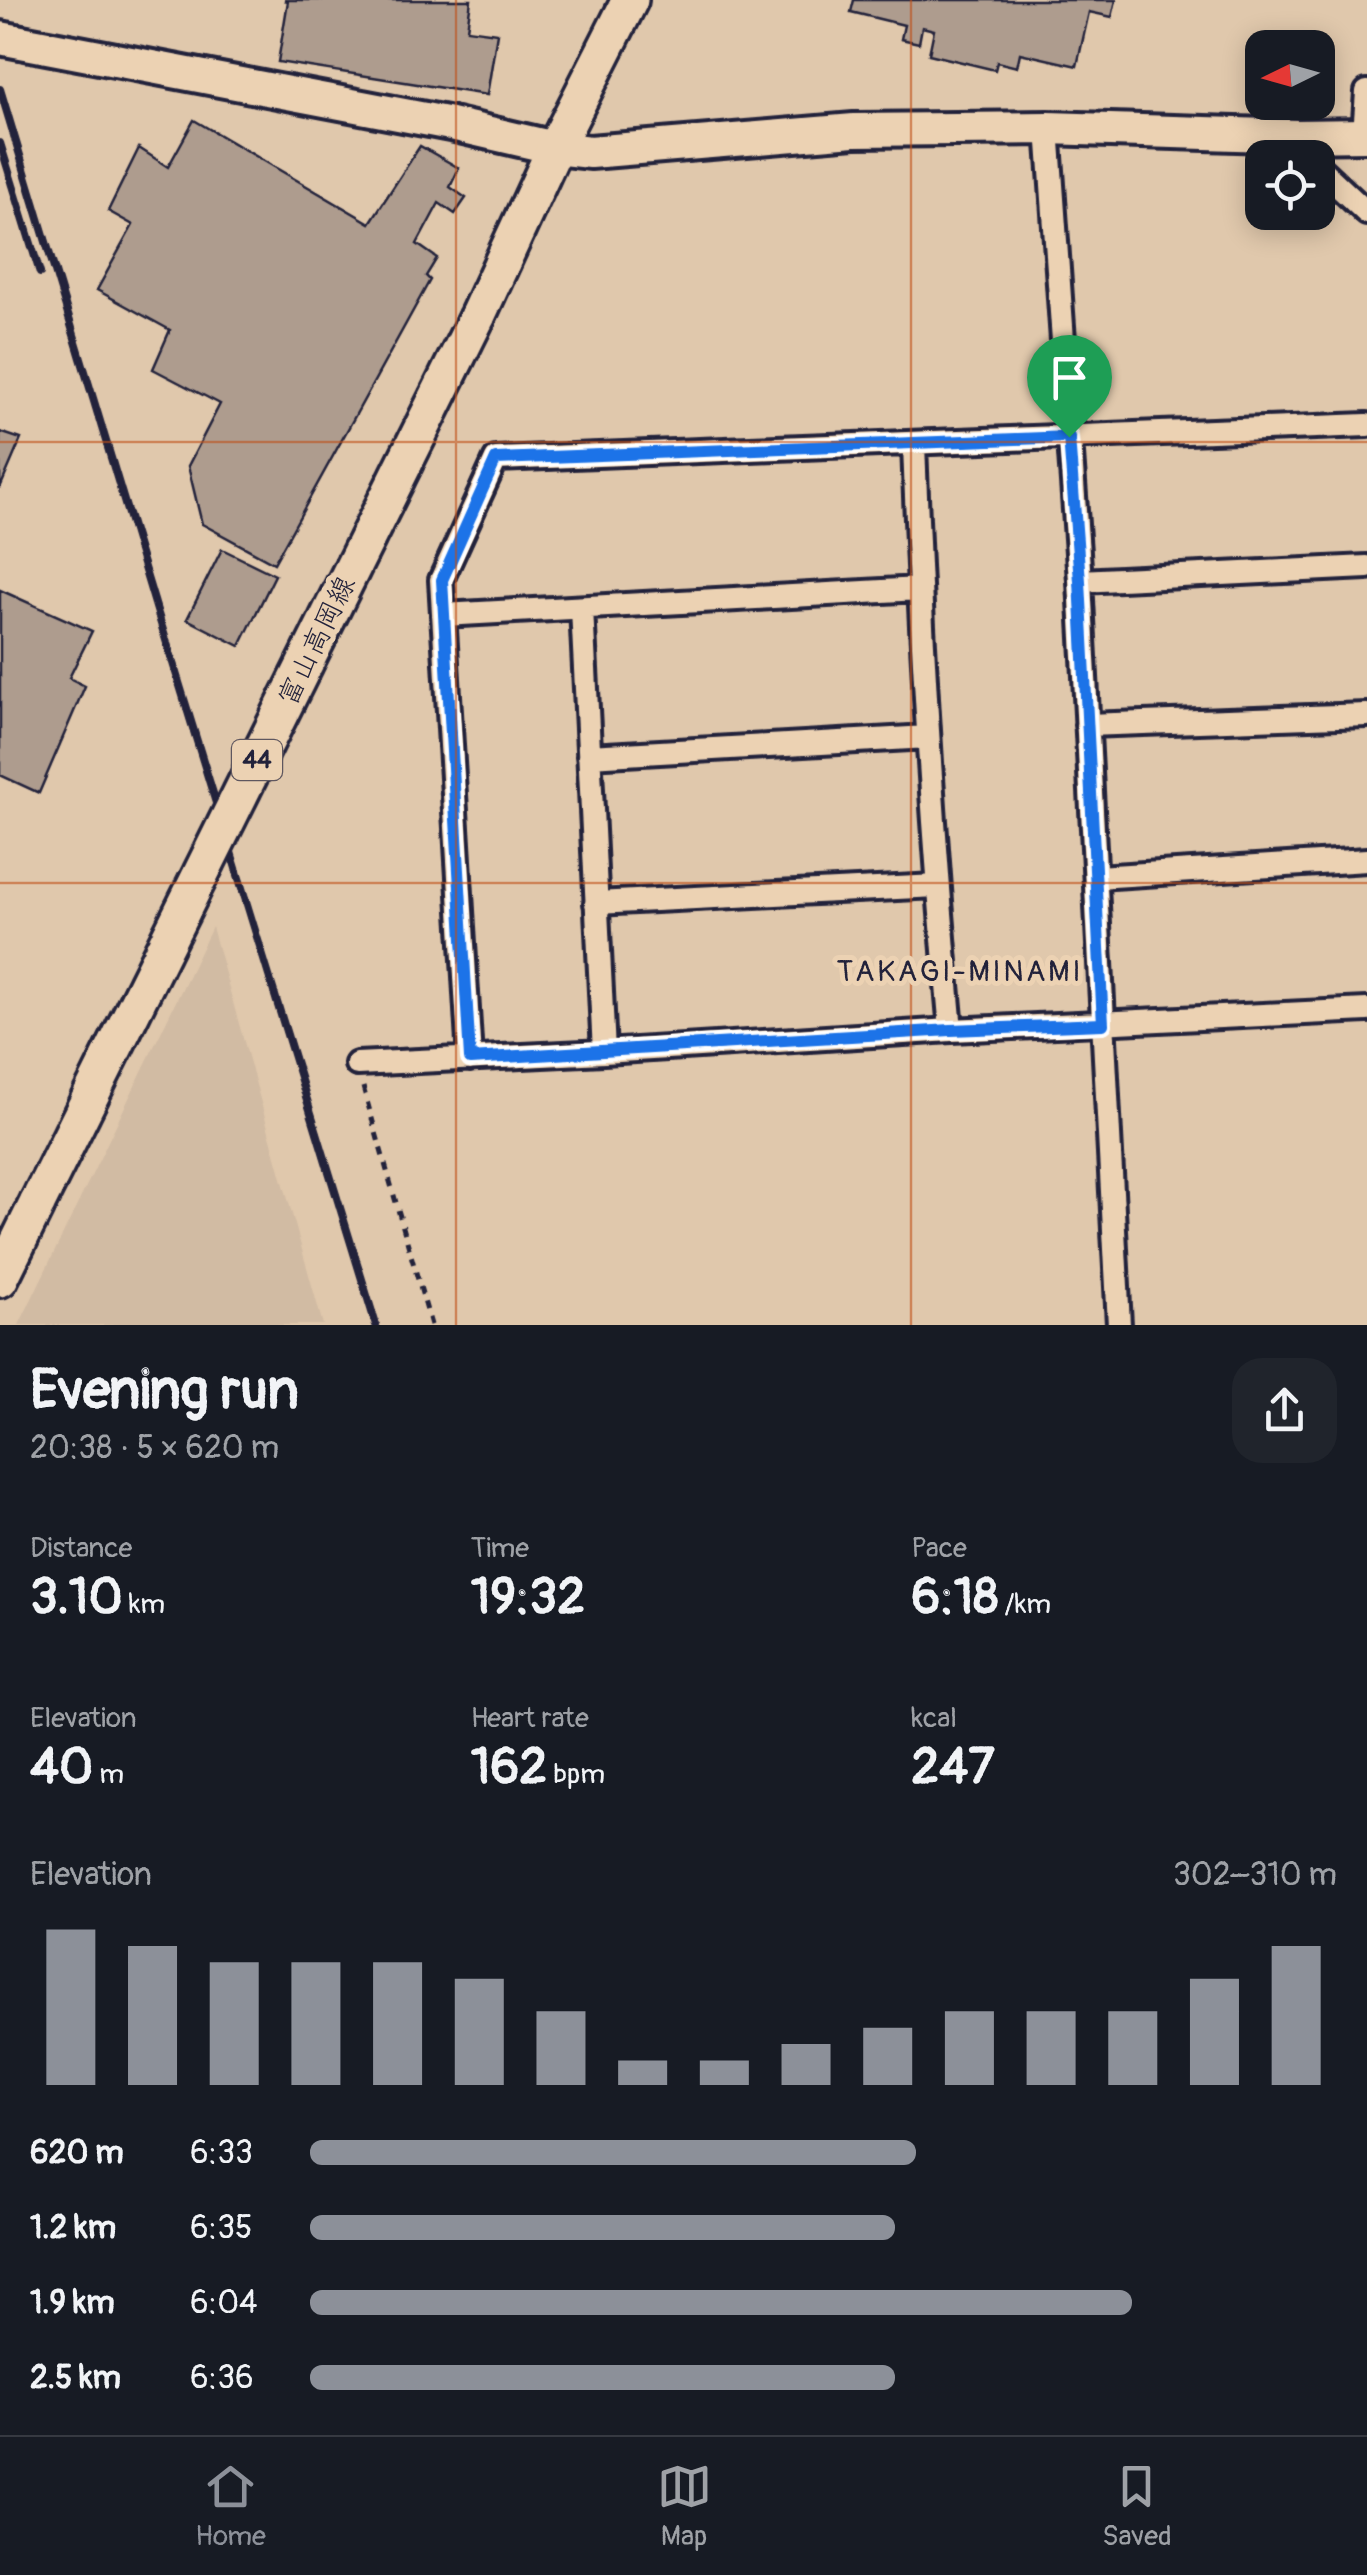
<!DOCTYPE html>
<html lang="en">
<head>
<meta charset="utf-8">
<style>
  :root { --surface:#171b24; --page:#20242c; --text:#f1f3f6; --muted:#9ea1a6; --line:#363941; --accent:#8c9099 }
  body { margin:0; font-family:Pangolin,"Klee One",sans-serif; background:var(--page); color:var(--text); height:100vh; display:flex; flex-direction:column; font-size:38px; white-space:nowrap }
  * { box-sizing:border-box; margin:0 }
  p { font-size:32px; color:var(--muted) }
  .icon { flex:none; width:55px; height:55px; fill:none; stroke:currentColor; stroke-width:2; stroke-linecap:round; stroke-linejoin:round }
  .map { position:relative; height:1325px; overflow:hidden }
  .sheet { display:flex; flex-direction:column; background:var(--surface); flex:1 }
  .sheet>* { flex:none }
  .needle { width:65px; rotate:265deg }
  .tools { position:absolute; left:1245px; top:30px; display:grid; gap:20px }
  .tools a { display:grid; place-items:center; width:90px; height:90px; border-radius:20px; background:var(--surface); box-shadow:0 5px 25px #0003; font-size:50px }
  .pin { position:absolute; display:grid; place-items:center; width:85px; height:85px; color:#fff; margin:-102px -42px; border-radius:50% 50% 50% 0; rotate:-45deg; box-shadow:0 0 10px #0007 }
  .pin .icon { rotate:45deg }
  .round { display:grid; place-items:center; flex:none; width:105px; height:105px; border-radius:30px; background:var(--page) }
  .summary { display:flex; align-items:center; justify-content:space-between; height:170px; padding:0 30px }
  h1 { font-size:55px; font-weight:700; line-height:75px }
  .metrics { display:grid; grid-template-columns:repeat(3,1fr); gap:15px; height:170px; padding:10px 30px }
  .metrics div { display:grid; align-content:center }
  .metrics b { font-size:50px; font-weight:700 }
  .metrics small { font-size:28px; font-weight:400 }
  .metrics p { font-size:28px }
  .chart { height:280px; padding:20px 30px }
  .chart p { display:flex; justify-content:space-between }
  .chart svg { width:100%; height:180px; margin-top:10px; stroke:var(--accent); stroke-width:6 }
  ul { padding:0 30px; list-style:none; font-size:32px }
  li { display:grid; grid-template-columns:160px 120px 1fr; align-items:center; height:75px }
  li i { height:25px; border-radius:12px; background:var(--accent) }
  .tab-bar { display:flex; justify-content:space-around; align-items:center; height:140px; border-top:2px solid var(--line); background:var(--surface); font-size:28px; color:var(--muted) }
  .tab-bar a { display:grid; justify-items:center; gap:5px }
  .tab-bar .selected { color:var(--accent) }
  .map>svg:first-child { display:block }
  .built { fill:#d1bba3 }
  .building { fill:#ae9c8e; stroke:#22223b; stroke-width:2.5 }
  .lines { fill:none; stroke-linecap:round; stroke-linejoin:round }
  .street-casing { stroke:#22223b; stroke-width:30 }
  .secondary-casing { stroke:#22223b; stroke-width:40 }
  .primary-casing { stroke:#22223b; stroke-width:42 }
  .path { stroke:#22223b; stroke-width:5; stroke-dasharray:8 8; stroke-linecap:butt }
  .street { stroke:#ecd2b3; stroke-width:22 }
  .secondary { stroke:#ecd2b3; stroke-width:32 }
  .primary { stroke:#ecd2b3; stroke-width:35 }
  .rail { stroke:#22223b; stroke-width:8 }
  .primary-bridge-casing { stroke:#22223b; stroke-width:42; stroke-linecap:butt }
  .primary-bridge { stroke:#ecd2b3; stroke-width:35 }
  .route-casing { stroke:#fff; stroke-width:20 }
  .route { stroke:#1a73e8; stroke-width:12 }
  .grid { fill:none; stroke:#c04e15; stroke-width:2.5; stroke-opacity:0.55 }
  .labels { text-anchor:middle; dominant-baseline:central; stroke-width:10; stroke-linejoin:round; paint-order:stroke }
  .shield { fill:#ecd2b3; stroke:#5f575f; stroke-width:2.5 }
  .shield-label { font-size:25px; font-weight:bold; fill:#22223b }
  .street-label { font-size:28px; fill:#22223b; stroke:#ecd2b3 }
  .neighbourhood-label { font-size:30px; letter-spacing:2.5px; fill:#22223b; stroke:#ecd2b3 }
</style>
</head>
<body>
<div class="map">
<svg width="1367" height="1325" viewBox="0 0 1367 1325">
  <rect width="100%" height="100%" fill="#e0c8ac"/>
  <filter id="ink" filterUnits="userSpaceOnUse"><feTurbulence type="fractalNoise" baseFrequency=".01" numOctaves="2"/><feDisplacementMap in="SourceGraphic" scale="20" xChannelSelector="R" yChannelSelector="G"/><feConvolveMatrix kernelMatrix="1 2 1 2 8 2 1 2 1" color-interpolation-filters="sRGB"/></filter>
  <g filter="url(#ink)">
    <path class="built" d="M212,927L323,1325H19Z"/>
    <path class="building" d="M284,0H471L467,29L497,33L487,95L278,62L288,1Z
      M854,0H1116L1112,17L1089,12L1077,66L1020,53L1017,67L997,62L995,70L929,54L934,30L922,27L919,43L901,39L904,25L851,12Z
      M194,120L370,223L420,146L459,168L450,187L466,198L455,214L439,203L417,244L437,258L426,276L430,280L274,563L202,524L188,466L220,404L153,369L170,330L97,290L133,225L108,211L139,148L168,167Z
      M0,432L21,439L0,488Z
      M222,549L275,575L240,646L187,619Z
      M0,590L92,631L69,678L85,686L39,793L0,775Z"/>
    <g class="lines">
      <g class="street-casing">
        <path id="street" d="M1048,128L1080,581L1119,1325
          M1364,135L1367,92
          M1318,167L1367,213
          M914,444C921,640 933,835 951,1030
          M1080,581L1367,567
          M582,608L604,1052
          M443,615L919,589
          M1087,725L1367,715
          M589,756L928,737
          M1097,877L1367,860
          M596,903L937,886
          M470,1059L441,580L496,459L1367,425
          M357,1064L604,1052L951,1030L1367,1010"/>
      </g>
      <g class="secondary-casing">
        <path id="secondary" d="M0,38L451,124L555,148L590,152L854,130L1048,128L1296,136L1367,135"/>
      </g>
      <g class="primary-casing">
        <path id="primary" d="M477,317L555,148L630,0
          M0,1279L38,1202"/>
      </g>
      <path class="path" d="M363,1087L431,1325"/>
      <use href="#street" class="street"/>
      <use href="#secondary" class="secondary"/>
      <use href="#primary" class="primary"/>
      <path class="rail" d="M0,89L158,614L376,1325
        M0,143L40,273"/>
      <g class="primary-bridge-casing">
        <path id="primary-bridge" d="M38,1202L477,317"/>
      </g>
      <use href="#primary-bridge" class="primary-bridge"/>
    </g>
  </g>
  <g class="lines" filter="url(#ink)">
    <g class="route-casing">
      <path id="route" d="M1069,437L1080,581L1103,1024L951,1030L470,1059L442,580L496,459Z"/>
    </g>
    <use href="#route" class="route"/>
  </g>
  <path class="grid" d="M456,0V1325M911,0V1325M0,442H1367M0,883H1367"/>
  <g class="labels">
    <rect class="shield" x="232" y="740" width="50" height="40" rx="8"/>
    <g class="shield-label">
      <text x="257" y="760">44</text>
    </g>
    <g class="street-label">
      <text transform="translate(317 641) rotate(-64)">富山高岡線</text>
    </g>
    <g class="neighbourhood-label">
      <text x="960" y="971">TAKAGI-MINAMI</text>
    </g>
  </g>
</svg>
<div class="tools">
<a><svg class="needle" viewBox="-14 -14 28 28"><path d="M0-13l5 13h-10z" fill="#e53935"/><path d="M0 13l5-13h-10z" fill="#9ea1a6"/></svg></a>
<a><svg class="icon" aria-label="locate" viewBox="0 0 24 24"><circle cx="12" cy="12" r="6"/><path d="M12 2v4M12 18v4M2 12h4M18 12h4"/></svg></a>
</div>
<div class="pin" style="left:1069px;top:437px;background:#1e9e55"><svg class="icon" aria-label="arrive" viewBox="0 0 24 24"><path d="M6 21V4h12l-3 4 3 4H6"/></svg></div>
</div>
<section class="sheet">
<div class="summary"><div><h1>Evening run</h1><p>20:38 · 5 × 620 m</p></div><a class="round"><svg class="icon" aria-label="share" viewBox="0 0 24 24"><path d="M12 15V3M7 8l5-5 5 5M5 13v7h14v-7"/></svg></a></div>
<div class="metrics">
<div><p>Distance</p><b>3.10<small> km</small></b></div>
<div><p>Time</p><b>19:32</b></div>
<div><p>Pace</p><b>6:18<small> /km</small></b></div>
</div>
<div class="metrics">
<div><p>Elevation</p><b>40<small> m</small></b></div>
<div><p>Heart rate</p><b>162<small> bpm</small></b></div>
<div><p>kcal</p><b>247</b></div>
</div>
<div class="chart"><p><span>Elevation</span>302–310 m</p>
<svg viewBox="0 0 160 44" preserveAspectRatio="none"><path d="M5 44V6M15 44V10M25 44V14M35 44V14M45 44V14M55 44V18M65 44V26M75 44V38M85 44V38M95 44V34M105 44V30M115 44V26M125 44V26M135 44V26M145 44V18M155 44V10"/></svg>
</div>
<ul>
<li><b>620 m</b>6:33<i style="width:59%"></i></li>
<li><b>1.2 km</b>6:35<i style="width:57%"></i></li>
<li><b>1.9 km</b>6:04<i style="width:80%"></i></li>
<li><b>2.5 km</b>6:36<i style="width:57%"></i></li>
</ul>
</section>
<nav class="tab-bar">
<a class="selected"><svg class="icon" aria-label="home" viewBox="0 0 24 24"><path d="M3 11l9-7 9 7M6 9v11h12V9"/></svg>Home</a>
<a><svg class="icon" aria-label="map" viewBox="0 0 24 24"><path d="M3 6l6-2 6 2 6-2v14l-6 2-6-2-6 2zM9 4v14M15 6v14"/></svg>Map</a>
<a><svg class="icon" aria-label="saved" viewBox="0 0 24 24"><path d="M7 4h10v16l-5-4-5 4z"/></svg>Saved</a>
</nav>
</body>
</html>
